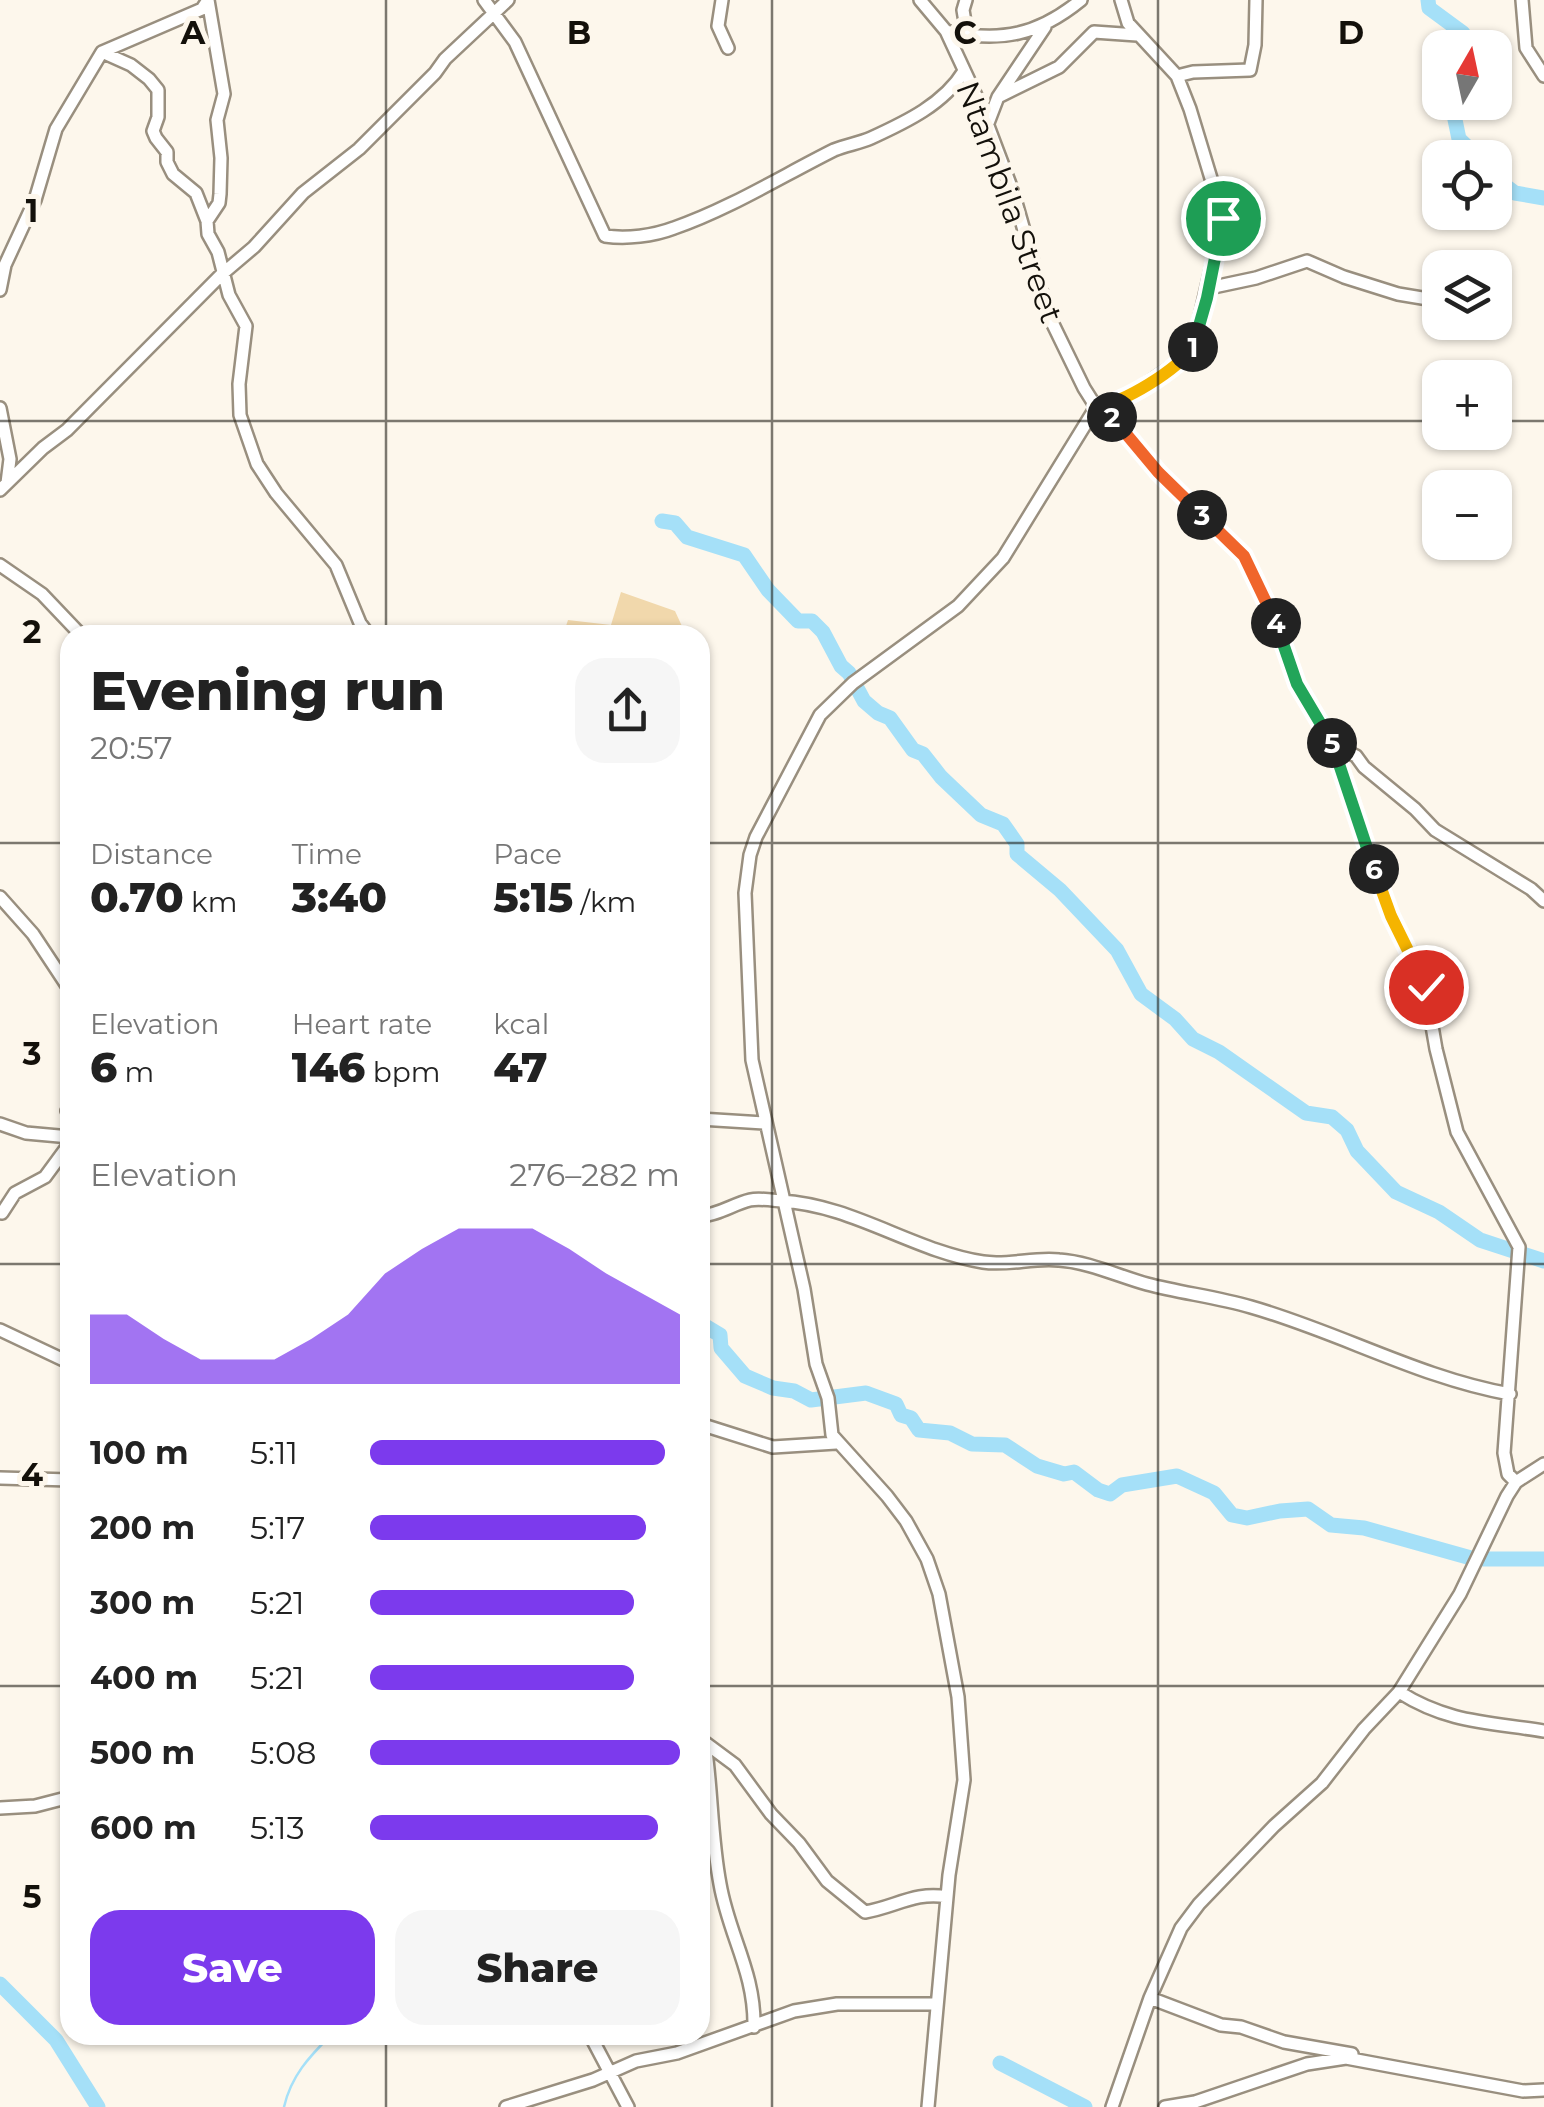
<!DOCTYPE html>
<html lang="en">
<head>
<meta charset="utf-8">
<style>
  :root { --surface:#fff; --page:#f6f6f6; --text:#222; --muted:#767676; --accent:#7c3aed }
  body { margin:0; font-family:Montserrat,sans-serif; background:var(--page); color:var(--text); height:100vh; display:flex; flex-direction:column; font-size:38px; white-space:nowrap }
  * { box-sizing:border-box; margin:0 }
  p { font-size:32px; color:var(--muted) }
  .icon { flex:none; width:55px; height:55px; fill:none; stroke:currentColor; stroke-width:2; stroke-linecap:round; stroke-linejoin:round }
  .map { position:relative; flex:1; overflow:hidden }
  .drawer { position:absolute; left:60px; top:625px; width:650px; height:1420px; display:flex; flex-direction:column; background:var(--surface); border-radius:30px; box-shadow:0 2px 8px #0004 }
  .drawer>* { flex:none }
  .needle { width:65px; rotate:9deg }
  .buttons { position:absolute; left:1422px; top:30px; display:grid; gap:20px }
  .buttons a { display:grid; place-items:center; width:90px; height:90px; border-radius:20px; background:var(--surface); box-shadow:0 2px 8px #0004; font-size:50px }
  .pin { position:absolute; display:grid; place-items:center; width:85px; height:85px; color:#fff; margin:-42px; border:5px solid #fff; border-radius:50%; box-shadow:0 2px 10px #0007 }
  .km { position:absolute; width:50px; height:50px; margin:-25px; border-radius:50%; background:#222; color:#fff; font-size:28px; line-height:50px; text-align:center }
  .round { display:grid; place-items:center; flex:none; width:105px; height:105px; border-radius:30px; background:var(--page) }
  .summary { display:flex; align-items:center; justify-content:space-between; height:170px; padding:0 30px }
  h1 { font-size:55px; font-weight:800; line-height:75px }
  .figures { display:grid; grid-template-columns:repeat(3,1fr); gap:15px; height:170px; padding:10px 30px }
  .figures div { display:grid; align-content:center }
  .figures b { font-size:42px; font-weight:800 }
  .figures small { font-size:28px; font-weight:400 }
  .figures p { font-size:28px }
  .chart { height:280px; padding:20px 30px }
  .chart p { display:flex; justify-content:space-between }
  .chart svg { width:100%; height:180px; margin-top:10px; fill:var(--accent); opacity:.7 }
  .primary-button { display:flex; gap:20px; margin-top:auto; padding:20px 30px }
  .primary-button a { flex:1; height:115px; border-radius:30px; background:var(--accent); color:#fff; font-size:40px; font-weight:800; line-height:115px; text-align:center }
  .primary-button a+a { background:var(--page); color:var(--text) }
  ul { padding:0 30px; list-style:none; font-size:32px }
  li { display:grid; grid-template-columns:160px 120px 1fr; align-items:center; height:75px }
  li i { height:25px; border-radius:12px; background:var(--accent) }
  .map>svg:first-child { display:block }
  .green { fill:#f1d8ac }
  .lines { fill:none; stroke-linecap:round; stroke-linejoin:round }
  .stream { stroke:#a5e0f8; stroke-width:2.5 }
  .river { stroke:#a5e0f8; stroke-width:15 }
  .minor-casing { stroke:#998f7f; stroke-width:16 }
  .minor { stroke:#fff; stroke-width:11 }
  .split-1-casing { stroke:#fff; stroke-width:20 }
  .split-2-casing { stroke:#fff; stroke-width:20 }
  .split-3-casing { stroke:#fff; stroke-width:20 }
  .split-4-casing { stroke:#fff; stroke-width:20 }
  .split-5-casing { stroke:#fff; stroke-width:20 }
  .split-6-casing { stroke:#fff; stroke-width:20 }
  .split-7-casing { stroke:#fff; stroke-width:20 }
  .split-1 { stroke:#22a559; stroke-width:12 }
  .split-2 { stroke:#f5b400; stroke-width:12 }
  .split-3 { stroke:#f0652b; stroke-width:12 }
  .split-4 { stroke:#f0652b; stroke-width:12 }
  .split-5 { stroke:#22a559; stroke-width:12 }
  .split-6 { stroke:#22a559; stroke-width:12 }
  .split-7 { stroke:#f5b400; stroke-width:12 }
  .grid { fill:none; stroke:#13100a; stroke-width:2.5; stroke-opacity:0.55 }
  .labels { text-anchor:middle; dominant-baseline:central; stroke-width:10; stroke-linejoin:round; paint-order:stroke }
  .street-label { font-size:32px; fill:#13100a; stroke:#fdf7ec }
  .grid-label { font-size:32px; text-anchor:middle; font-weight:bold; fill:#13100a; stroke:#fdf7ec; stroke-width:10; stroke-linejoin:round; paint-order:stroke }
</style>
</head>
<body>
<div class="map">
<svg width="1544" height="2107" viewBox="0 0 1544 2107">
  <rect width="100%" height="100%" fill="#fdf7ec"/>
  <path class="green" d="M621,592L675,611L686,635H563L568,620L611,625Z"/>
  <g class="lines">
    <path class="stream" d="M284,2107C291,2076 309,2057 331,2035"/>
    <path class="river" d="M1428,0L1429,8L1463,33L1471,48
      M1458,102L1453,110L1459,139L1479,158
      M1495,178L1515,193L1544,198
      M662,521L675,523L687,537L744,555L768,590L798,621H812L823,632L841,666L849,673L864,701L878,713L890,718L913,750L923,754L941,777L981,815L1003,824L1017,844V854L1060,890L1117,950L1141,994L1175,1019L1193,1039L1219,1052L1306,1113L1332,1117L1347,1130L1357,1151L1396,1192L1439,1212L1480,1240L1544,1261
      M700,1323L720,1335L721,1348L745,1376L773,1388L794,1391L811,1400L866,1393L896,1404L901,1415L911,1418L919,1430L950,1433L972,1444L1005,1445L1037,1466L1064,1474L1074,1472L1098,1490L1110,1494L1122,1485L1177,1476L1214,1493L1232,1515L1247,1518L1280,1511L1308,1509L1331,1525L1364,1528L1471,1558
      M1483,1559H1544
      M0,1984L56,2040L98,2107
      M1000,2063L1085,2107"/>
    <g class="minor-casing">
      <path id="minor" d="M208,0L224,94L217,120L221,158L220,194L219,203L207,221L208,234L218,252L229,295L246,326L239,384L240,415L257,464L276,493L336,565L360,623L369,635
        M484,0L515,42L605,236C627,239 653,236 674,228C729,209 782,176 834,150C846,145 860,143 871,138C906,122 944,104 964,71
        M722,0L718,26L728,48
        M920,0L946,31L979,102L1013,192L1048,314L1084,388L1096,407L1110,416L1158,472L1243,556L1278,628L1297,684L1330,737L1377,881L1391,916L1423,974L1436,1049L1457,1132L1519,1247L1504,1453L1508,1474L1516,1482
        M966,0L963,10L967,34
        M1522,0L1526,48L1544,76
        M946,31C1001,43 1038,35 1081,0
        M102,52L131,65L149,79L158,90V117L153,131L156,138L167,152V162L173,174L196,193L207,221
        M1177,76L1193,72L1250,70L1255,45L1256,0
        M998,97L1059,67L1094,32L1137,35
        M988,123L998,97L1045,27
        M1209,288L1256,278L1307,261L1344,277L1398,294L1440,301
        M0,290L5,265L35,200L56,129L102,52L202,9L208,0
        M0,408L10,459L7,483
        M0,490L43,448L67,430L221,275L254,247L303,193L359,149L435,73L445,59L508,0
        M0,565L42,594L81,635
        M1333,740L1341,749L1356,756L1364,767L1415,809L1435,830L1531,889L1544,901
        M0,897L33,934L70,990
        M67,1111L70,1113
        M700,1119L764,1123
        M0,1124L26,1133L70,1137
        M2,1213L15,1193L45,1177L70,1143
        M700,1216C719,1215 733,1204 750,1200C759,1198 771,1200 781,1201C853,1205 913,1251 983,1262C1008,1266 1034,1257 1059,1260C1089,1262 1118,1276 1147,1284C1181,1293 1217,1297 1251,1307C1339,1332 1420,1378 1510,1394
        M0,1330L70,1363
        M700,1424L773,1447L836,1443
        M0,1478L70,1480
        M1399,1692C1448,1723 1488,1722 1544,1731
        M700,1739L735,1765L771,1814L799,1843L827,1881L865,1912C895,1907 916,1891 947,1897
        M705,1744C712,1790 711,1837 720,1884C729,1936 755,1972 754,2027
        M0,1808L35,1806L70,1797
        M1150,1998L1221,2025L1241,2027L1284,2042L1352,2054
        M590,2035L628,2107
        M506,2107L593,2080L636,2061L677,2053L794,2011L837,2004H935
        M928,2107L949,1875L964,1780L958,1697L939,1594L927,1559L906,1521L887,1496L832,1435L828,1398L816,1364L804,1289L752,1060L745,893L750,855L756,837L820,715L853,683L958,606L1003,558L1096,407L1109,405L1133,393L1174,365L1193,347L1223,218L1190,109L1177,76L1128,23L1121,0
        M1112,2107L1150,1998L1181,1928L1199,1904L1274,1826L1322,1783L1364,1729L1399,1692L1460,1594L1507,1496L1516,1482L1544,1464
        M1165,2107L1195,2102L1307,2064L1346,2058L1523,2091L1544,2090"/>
    </g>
    <use href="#minor" class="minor"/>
  </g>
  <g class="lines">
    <g class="split-1-casing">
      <path id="split-1" d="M1193,347L1207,298L1223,218"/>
    </g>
    <g class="split-2-casing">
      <path id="split-2" d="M1112,417L1096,407C1125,402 1176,371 1193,347"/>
    </g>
    <g class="split-3-casing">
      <path id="split-3" d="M1112,417L1158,472L1202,515"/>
    </g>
    <g class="split-4-casing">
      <path id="split-4" d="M1202,515L1244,556L1276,623"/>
    </g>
    <g class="split-5-casing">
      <path id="split-5" d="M1276,623L1297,684L1332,743"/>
    </g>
    <g class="split-6-casing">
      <path id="split-6" d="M1332,743L1374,869"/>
    </g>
    <g class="split-7-casing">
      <path id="split-7" d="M1374,869L1391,916L1426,987"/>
    </g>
    <use href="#split-1" class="split-1"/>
    <use href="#split-2" class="split-2"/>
    <use href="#split-3" class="split-3"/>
    <use href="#split-4" class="split-4"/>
    <use href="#split-5" class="split-5"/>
    <use href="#split-6" class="split-6"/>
    <use href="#split-7" class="split-7"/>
  </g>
  <path class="grid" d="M386,0V635M772,0V2107M1158,0V2107M0,421H1440M1495,421H1544M0,843H70M700,843H1544M0,1264H70M700,1264H1544M0,1686H70M700,1686H1544M386,2035V2107"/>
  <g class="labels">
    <g class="street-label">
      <text transform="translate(1010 202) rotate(70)">Ntambila Street</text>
    </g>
  </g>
  <g class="grid-label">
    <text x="193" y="44">A</text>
    <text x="579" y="44">B</text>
    <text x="965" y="44">C</text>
    <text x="1351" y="44">D</text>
    <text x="32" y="222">1</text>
    <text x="32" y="643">2</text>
    <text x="32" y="1065">3</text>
    <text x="32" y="1486">4</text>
    <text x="32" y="1908">5</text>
  </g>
</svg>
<div class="buttons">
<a><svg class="needle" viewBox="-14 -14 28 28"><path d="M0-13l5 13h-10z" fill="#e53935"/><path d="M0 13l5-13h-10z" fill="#767676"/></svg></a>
<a><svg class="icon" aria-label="locate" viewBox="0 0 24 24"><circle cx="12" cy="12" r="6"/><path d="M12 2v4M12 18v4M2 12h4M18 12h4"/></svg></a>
<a><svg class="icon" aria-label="layers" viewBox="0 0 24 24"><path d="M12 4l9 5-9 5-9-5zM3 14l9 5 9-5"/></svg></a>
<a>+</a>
<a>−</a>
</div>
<div class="pin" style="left:1223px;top:218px;background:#1e9e55"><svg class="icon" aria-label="arrive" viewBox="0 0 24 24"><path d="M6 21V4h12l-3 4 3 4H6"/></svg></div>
<div class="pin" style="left:1426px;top:987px;background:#d93025"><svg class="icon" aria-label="check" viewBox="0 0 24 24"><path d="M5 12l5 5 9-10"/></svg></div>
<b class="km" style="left:1193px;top:347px">1</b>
<b class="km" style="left:1112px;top:417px">2</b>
<b class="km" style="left:1202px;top:515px">3</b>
<b class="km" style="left:1276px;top:623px">4</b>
<b class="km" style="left:1332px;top:743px">5</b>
<b class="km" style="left:1374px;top:869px">6</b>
<section class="drawer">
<div class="summary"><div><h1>Evening run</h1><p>20:57</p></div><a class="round"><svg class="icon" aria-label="share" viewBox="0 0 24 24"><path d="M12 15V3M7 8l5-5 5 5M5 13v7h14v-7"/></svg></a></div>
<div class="figures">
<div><p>Distance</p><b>0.70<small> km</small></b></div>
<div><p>Time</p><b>3:40</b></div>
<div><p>Pace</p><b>5:15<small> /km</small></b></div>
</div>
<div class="figures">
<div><p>Elevation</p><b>6<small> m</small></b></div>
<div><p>Heart rate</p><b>146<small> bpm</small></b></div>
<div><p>kcal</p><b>47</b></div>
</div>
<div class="chart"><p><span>Elevation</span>276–282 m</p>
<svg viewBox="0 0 160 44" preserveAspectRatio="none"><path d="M0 44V27L10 27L20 33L30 38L40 38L50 38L60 33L70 27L80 17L90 11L100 6L110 6L120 6L130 11L140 17L150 22L160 27V44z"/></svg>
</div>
<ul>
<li><b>100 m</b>5:11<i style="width:95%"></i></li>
<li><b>200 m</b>5:17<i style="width:89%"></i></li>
<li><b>300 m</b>5:21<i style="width:85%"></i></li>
<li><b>400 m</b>5:21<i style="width:85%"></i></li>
<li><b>500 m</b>5:08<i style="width:100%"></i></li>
<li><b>600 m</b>5:13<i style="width:93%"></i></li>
</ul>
<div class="primary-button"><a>Save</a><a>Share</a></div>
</section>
</div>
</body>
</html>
